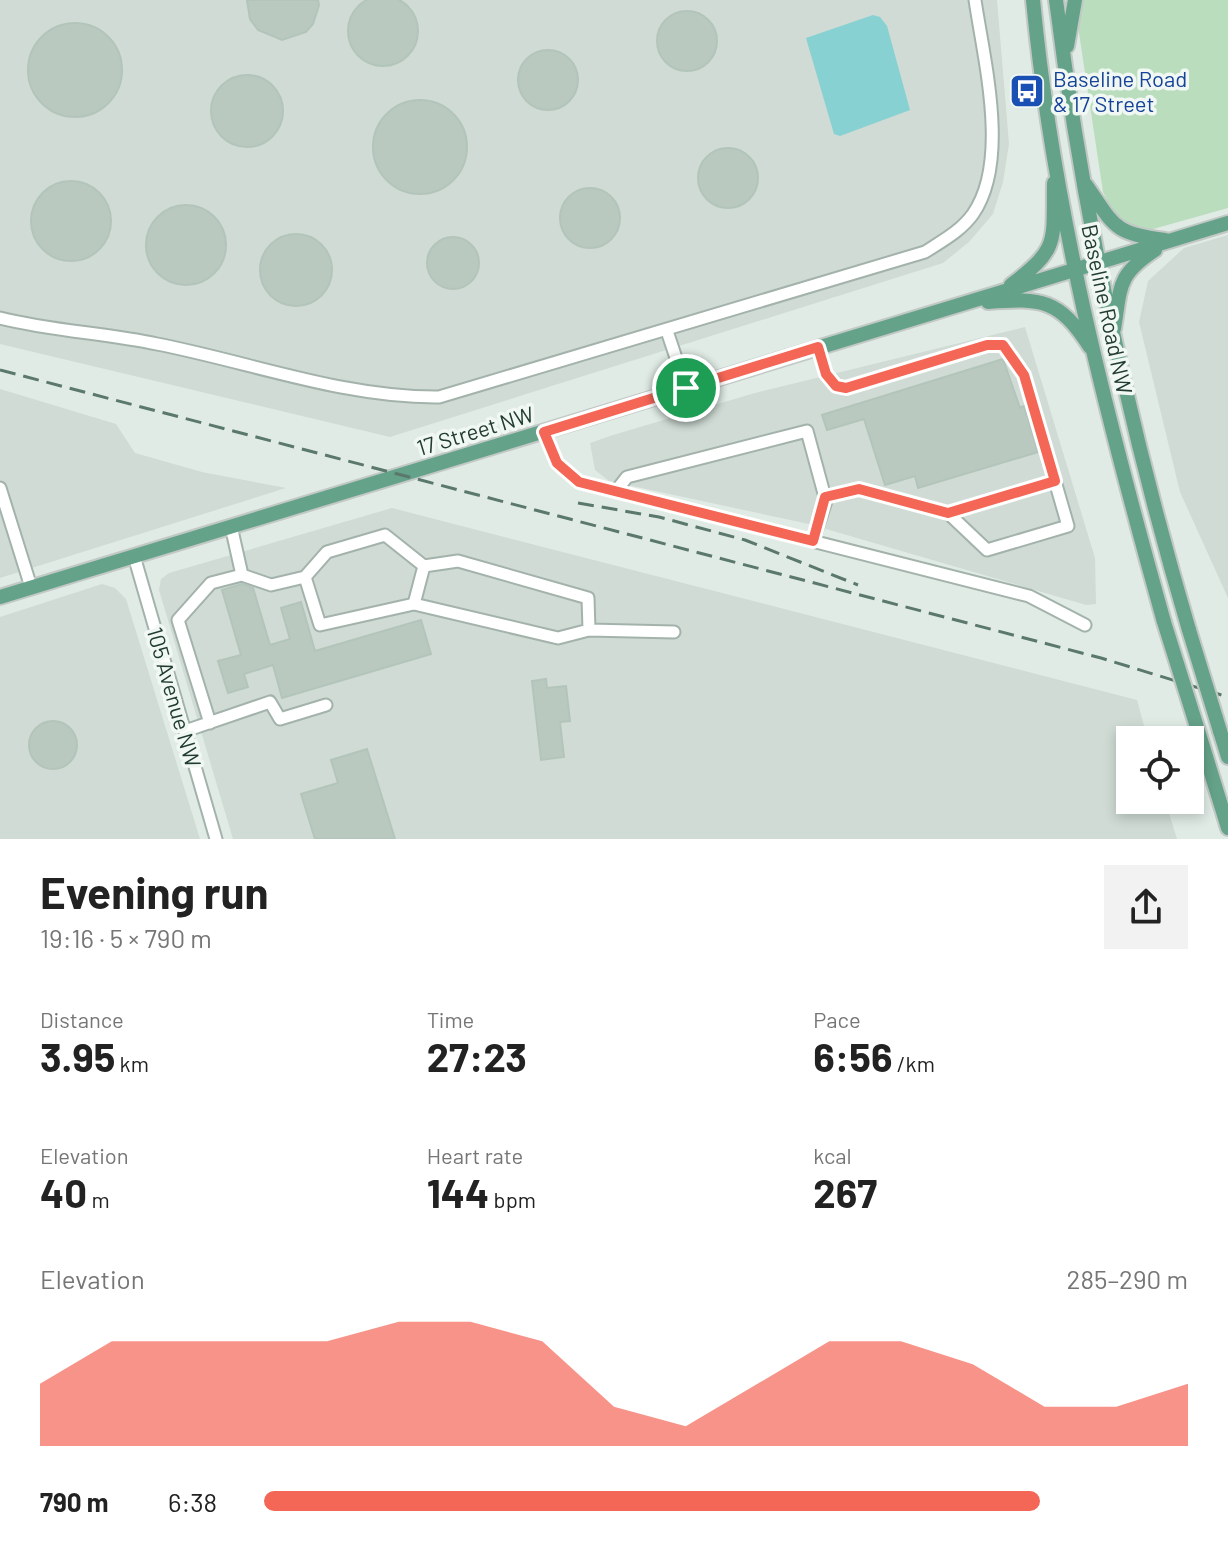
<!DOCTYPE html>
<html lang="en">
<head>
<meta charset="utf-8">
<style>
  :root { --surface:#fff; --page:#f2f2f2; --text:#222; --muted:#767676; --accent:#f46656 }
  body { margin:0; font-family:Barlow,sans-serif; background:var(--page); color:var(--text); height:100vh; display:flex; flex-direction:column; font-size:30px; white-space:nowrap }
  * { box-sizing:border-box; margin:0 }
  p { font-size:26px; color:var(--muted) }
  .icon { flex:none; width:44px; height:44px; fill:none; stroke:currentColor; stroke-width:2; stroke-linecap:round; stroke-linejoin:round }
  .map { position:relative; height:839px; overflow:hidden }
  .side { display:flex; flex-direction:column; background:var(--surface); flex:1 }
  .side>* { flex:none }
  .fabs { position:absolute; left:1116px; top:726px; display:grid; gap:16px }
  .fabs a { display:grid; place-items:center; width:88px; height:88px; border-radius:0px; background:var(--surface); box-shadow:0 4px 12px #0003; font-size:40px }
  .pin { position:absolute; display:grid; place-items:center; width:68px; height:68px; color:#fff; margin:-34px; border:4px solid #fff; border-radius:50%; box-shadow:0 2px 8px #0007 }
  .round { display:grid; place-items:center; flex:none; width:84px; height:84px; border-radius:0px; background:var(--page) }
  .summary { display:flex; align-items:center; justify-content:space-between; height:136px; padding:0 40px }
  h1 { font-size:44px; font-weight:700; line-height:60px }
  .metrics { display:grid; grid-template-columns:repeat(3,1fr); gap:12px; height:136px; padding:8px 40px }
  .metrics div { display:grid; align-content:center }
  .metrics b { font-size:40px; font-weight:700 }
  .metrics small { font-size:22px; font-weight:400 }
  .metrics p { font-size:22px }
  .chart { height:224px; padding:16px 40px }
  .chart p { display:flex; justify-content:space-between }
  .chart svg { width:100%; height:144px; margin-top:8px; fill:var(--accent); opacity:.7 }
  ul { padding:0 40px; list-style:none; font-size:26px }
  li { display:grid; grid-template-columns:128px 96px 1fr; align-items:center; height:60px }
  li i { height:20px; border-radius:10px; background:var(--accent) }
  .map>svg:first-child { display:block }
  .built { fill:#cfdbd4 }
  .green { fill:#b9ddbd }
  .water { fill:#87d1d2 }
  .building { fill:#b9c9c0; stroke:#b3c5bb; stroke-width:2 }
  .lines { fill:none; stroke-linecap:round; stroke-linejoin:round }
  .minor-casing { stroke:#a3b3ab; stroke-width:15 }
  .major-casing { stroke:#c1c8c5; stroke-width:18 }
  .minor { stroke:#fff; stroke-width:11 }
  .major { stroke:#64a289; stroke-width:14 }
  .rail { stroke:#5b786c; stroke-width:3; stroke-dasharray:16 8; stroke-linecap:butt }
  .major-bridge-casing { stroke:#c1c8c5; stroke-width:18; stroke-linecap:butt }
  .major-bridge { stroke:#64a289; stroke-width:14 }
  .route-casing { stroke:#fff; stroke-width:16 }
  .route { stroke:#f46656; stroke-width:10 }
  .labels { text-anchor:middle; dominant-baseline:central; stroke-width:7; stroke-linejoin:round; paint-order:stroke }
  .transit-label { font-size:22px; fill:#164399; stroke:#f1f8f3; text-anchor:start }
  .street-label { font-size:22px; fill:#213c31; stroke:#f1f8f3 }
</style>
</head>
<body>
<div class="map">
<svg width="1228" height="839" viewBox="0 0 1228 839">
  <rect width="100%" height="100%" fill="#e0ebe5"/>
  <path class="built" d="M0,0H997L1009,144L1003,182L993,214L969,242L943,263L390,437L0,344Z
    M1228,235V598L1180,492L1139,322L1148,281L1184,248Z
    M1025,327L1095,558L1096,604L1086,605L809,524L609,481L595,470L590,443L613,435L755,393Z
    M0,389L116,424L135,453L202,472L286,488L0,578Z
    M392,508L1137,700L1148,740H1130V800H1165L1177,839H233L159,590L161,579L169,573Z
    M102,584L115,588L126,599L200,839H0V617Z"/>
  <path class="green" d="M1078,0H1228V208L1146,231L1117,220L1103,192L1079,33Z"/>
  <path class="water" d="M873,15L880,17L887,26L910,110L840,136L834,134L806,38Z"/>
  <path class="building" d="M348 31a35 35 0 1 1 70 0a35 35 0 1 1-70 0Z
    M247,0H318L319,5L313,24L306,32L282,40L258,30L250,19Z
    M657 41a30 30 0 1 1 60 0a30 30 0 1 1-60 0Z
    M28 70a47 47 0 1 1 94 0a47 47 0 1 1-94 0Z
    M518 80a30 30 0 1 1 60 0a30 30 0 1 1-60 0Z
    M211 111a36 36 0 1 1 72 0a36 36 0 1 1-72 0Z
    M373 147a47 47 0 1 1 94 0a47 47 0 1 1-94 0Z
    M698 178a30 30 0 1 1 60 0a30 30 0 1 1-60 0Z
    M31 221a40 40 0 1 1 80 0a40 40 0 1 1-80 0Z
    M560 218a30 30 0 1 1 60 0a30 30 0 1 1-60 0Z
    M146 245a40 40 0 1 1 80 0a40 40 0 1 1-80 0Z
    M260 270a36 36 0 1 1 72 0a36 36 0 1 1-72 0Z
    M427 263a26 26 0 1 1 52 0a26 26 0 1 1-52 0Z
    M1003,359L1020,408L1024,406L1038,452L918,488L915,476L885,485L864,419L827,430L822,415Z
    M242,584L253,588L270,645L290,639L281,608L301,602L315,651L421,620L431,654L282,698L273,665L244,674L248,687L228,693L218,661L241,655L222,590Z
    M546,679L547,688L566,686L570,721L560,722L564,757L541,760L532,681Z
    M29 745a24 24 0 1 1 48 0a24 24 0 1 1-48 0Z
    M367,749L395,839H315L301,794L338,783L331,760Z"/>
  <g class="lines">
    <g class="minor-casing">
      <path id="minor" d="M0,318C52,331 105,333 157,344C250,362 344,398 439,397L925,252C942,241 961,231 973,214C1010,161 984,61 975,0
        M667,331L686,388
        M818,347L826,374L836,386L846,388L987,345H1003L1024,375L1055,481L948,513L859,489L825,497
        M544,432L557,463L579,482L1029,596L1085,625
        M0,488L31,587
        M616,491L627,477L807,431L826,501L813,541
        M948,513L987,550L1068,526L1055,481
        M231,526L242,575L271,585L305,577L320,625L414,604L424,566L458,561L588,598L589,630L674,632
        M134,556L216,839
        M305,577L327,552L385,535L424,566
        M414,604L558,638L589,630
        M210,723L178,620L211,583L242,575
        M185,731L270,702L280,719L326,705"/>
    </g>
    <g class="major-casing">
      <path id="major" d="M1033,0C1053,211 1107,418 1164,622
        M1056,0C1083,214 1128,423 1189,630
        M1067,46L1075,0
        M1086,185C1114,225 1113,234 1165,240
        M1011,285C1060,248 1053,242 1054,183
        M988,302C1042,298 1059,299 1090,347
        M1114,329C1121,286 1117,275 1155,250
        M0,597L1228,223
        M1196,724L1228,828
        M1220,731L1228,757"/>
    </g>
    <use href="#minor" class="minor"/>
    <use href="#major" class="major"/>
    <path class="rail" d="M0,370L1101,658L1228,697
      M578,503L659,517L745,540L858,585"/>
    <g class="major-bridge-casing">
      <path id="major-bridge" d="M1164,622L1196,724
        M1189,630L1220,731"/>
    </g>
    <use href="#major-bridge" class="major-bridge"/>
  </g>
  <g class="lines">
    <g class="route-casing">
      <path id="route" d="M987,345H1003L1024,375L1055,481L948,513L859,489L825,497L813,541L579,482L557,463L544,432L818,347L826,374L836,386L846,388Z"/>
    </g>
    <use href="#route" class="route"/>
  </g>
  <defs>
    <g id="bus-square" transform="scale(1.8)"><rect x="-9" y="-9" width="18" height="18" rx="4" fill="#1a4fb4" stroke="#f1f8f3"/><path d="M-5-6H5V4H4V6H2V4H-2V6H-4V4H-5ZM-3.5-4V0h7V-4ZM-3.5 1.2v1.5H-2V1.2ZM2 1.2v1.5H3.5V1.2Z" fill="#fff"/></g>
  </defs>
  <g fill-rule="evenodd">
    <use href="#bus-square" x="1027" y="91"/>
  </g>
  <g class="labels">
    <g class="transit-label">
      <text x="1053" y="78">Baseline Road<tspan x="1053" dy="25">&amp; 17 Street</tspan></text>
    </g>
    <g class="street-label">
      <text transform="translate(1108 309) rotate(78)">Baseline Road NW</text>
      <text transform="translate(475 430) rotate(-17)">17 Street NW</text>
      <text transform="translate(175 697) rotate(74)">105 Avenue NW</text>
    </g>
  </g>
</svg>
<div class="fabs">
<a><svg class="icon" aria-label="locate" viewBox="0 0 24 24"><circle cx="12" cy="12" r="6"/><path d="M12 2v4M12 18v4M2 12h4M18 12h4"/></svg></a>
</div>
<div class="pin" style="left:686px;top:388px;background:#1e9e55"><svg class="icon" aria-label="arrive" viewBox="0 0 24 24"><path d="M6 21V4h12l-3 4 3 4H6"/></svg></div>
</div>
<section class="side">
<div class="summary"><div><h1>Evening run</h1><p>19:16 · 5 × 790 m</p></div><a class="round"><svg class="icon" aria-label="share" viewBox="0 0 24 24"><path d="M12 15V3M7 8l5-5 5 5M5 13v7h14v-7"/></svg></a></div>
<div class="metrics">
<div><p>Distance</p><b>3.95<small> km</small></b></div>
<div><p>Time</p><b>27:23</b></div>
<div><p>Pace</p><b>6:56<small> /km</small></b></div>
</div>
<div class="metrics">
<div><p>Elevation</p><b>40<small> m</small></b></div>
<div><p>Heart rate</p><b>144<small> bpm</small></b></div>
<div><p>kcal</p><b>267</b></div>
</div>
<div class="chart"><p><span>Elevation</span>285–290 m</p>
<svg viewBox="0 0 160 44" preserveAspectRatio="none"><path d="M0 44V25L10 12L20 12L30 12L40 12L50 6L60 6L70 12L80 32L90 38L100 25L110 12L120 12L130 19L140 32L150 32L160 25V44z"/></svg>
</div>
<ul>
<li><b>790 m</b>6:38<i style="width:84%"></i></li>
</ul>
</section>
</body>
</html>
